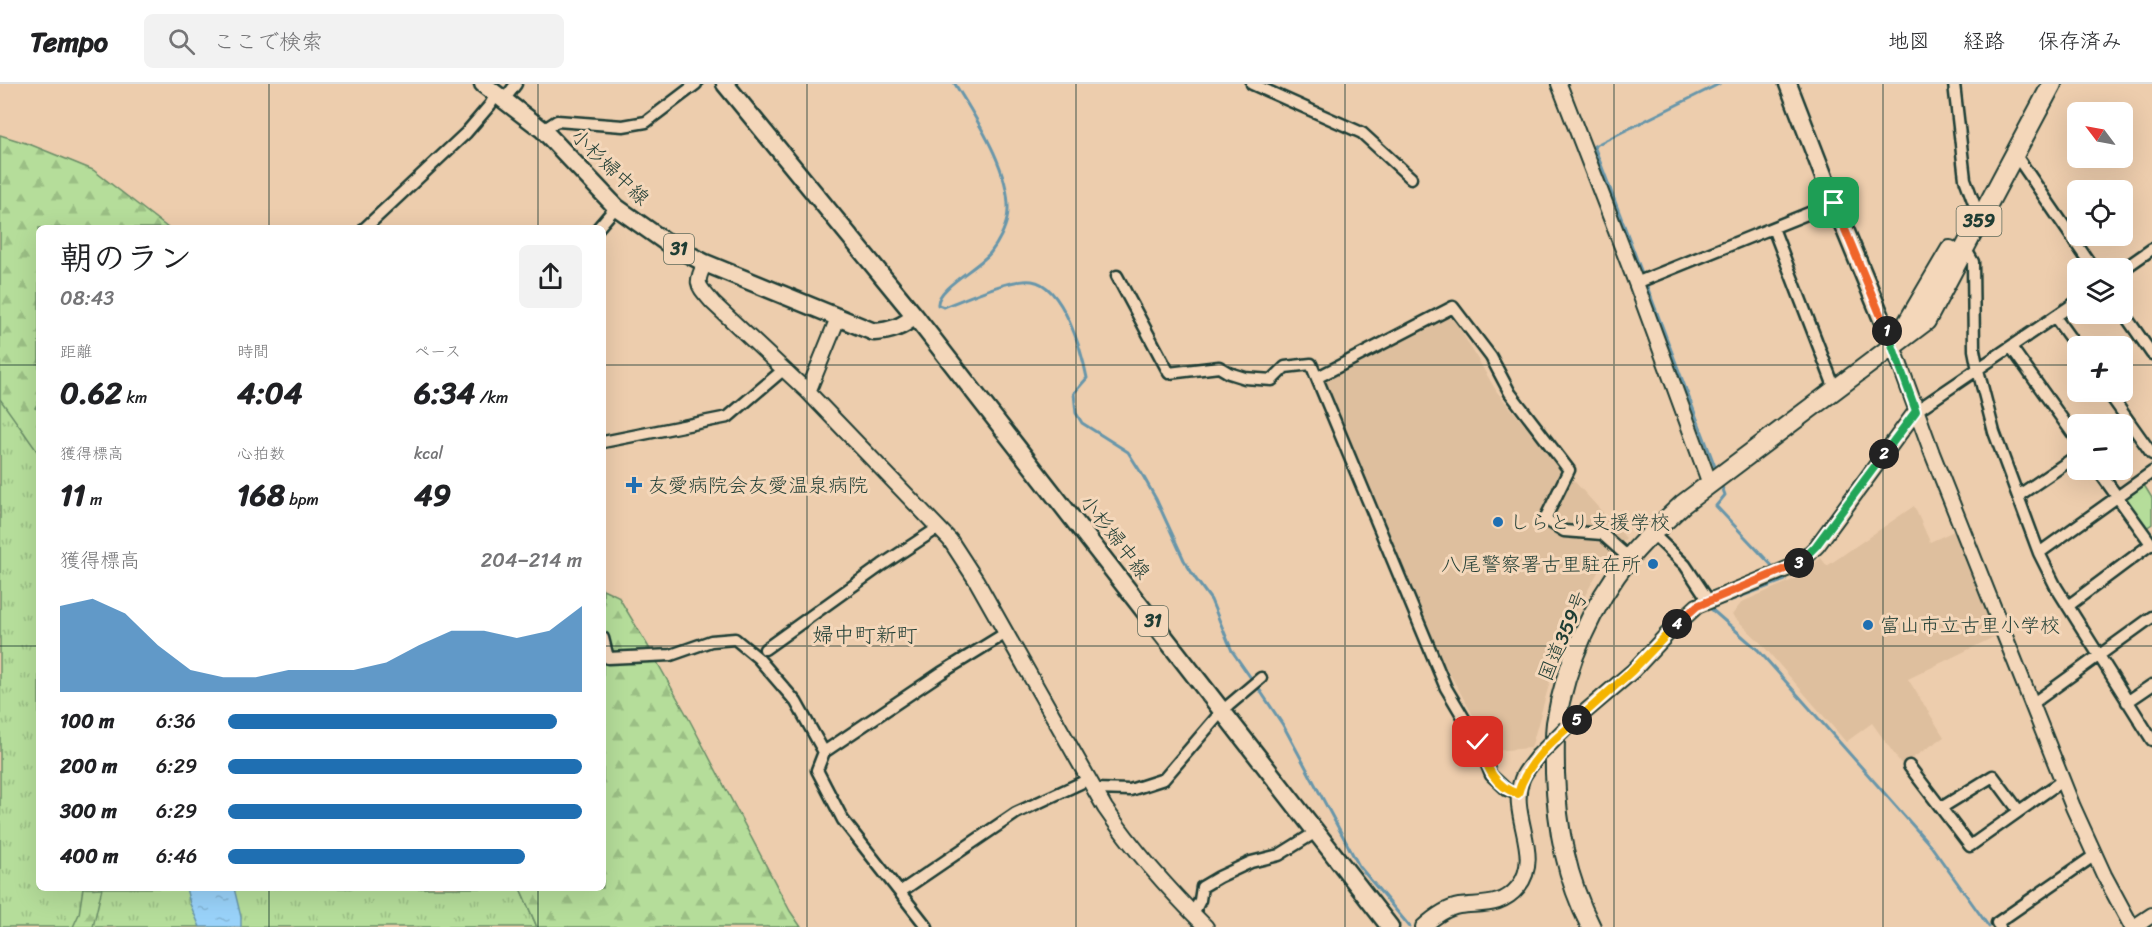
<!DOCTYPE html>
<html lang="ja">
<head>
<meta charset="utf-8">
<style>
  :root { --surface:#fff; --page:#f2f2f2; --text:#202124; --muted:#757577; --line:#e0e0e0; --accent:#1f6fb2 }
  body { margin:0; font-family:Sriracha,"Klee One",sans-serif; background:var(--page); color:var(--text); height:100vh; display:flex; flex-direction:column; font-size:22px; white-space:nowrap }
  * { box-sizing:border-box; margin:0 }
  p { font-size:20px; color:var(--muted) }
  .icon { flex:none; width:33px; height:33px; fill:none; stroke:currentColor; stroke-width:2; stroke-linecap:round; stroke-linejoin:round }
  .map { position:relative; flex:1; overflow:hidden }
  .panel { position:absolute; left:36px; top:141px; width:570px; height:666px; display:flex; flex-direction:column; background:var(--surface); border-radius:9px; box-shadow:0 6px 24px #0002 }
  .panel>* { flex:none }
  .needle { width:39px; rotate:302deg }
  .fabs { position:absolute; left:2067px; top:18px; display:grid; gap:12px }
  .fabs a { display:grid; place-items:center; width:66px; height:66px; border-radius:9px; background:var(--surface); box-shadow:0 6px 24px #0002; font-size:30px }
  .pin { position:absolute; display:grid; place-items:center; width:51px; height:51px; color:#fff; margin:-26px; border-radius:12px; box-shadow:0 3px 9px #0006 }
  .km { position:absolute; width:30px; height:30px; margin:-15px; border-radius:50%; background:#222; color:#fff; font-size:16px; line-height:30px; text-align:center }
  .round { display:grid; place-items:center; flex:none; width:63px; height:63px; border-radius:9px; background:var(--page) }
  .summary { display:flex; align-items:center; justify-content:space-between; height:102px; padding:0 24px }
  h1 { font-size:33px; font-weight:800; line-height:45px }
  .metrics { display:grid; grid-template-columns:repeat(3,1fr); gap:9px; height:102px; padding:6px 24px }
  .metrics div { display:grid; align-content:center }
  .metrics b { font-size:30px; font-weight:800 }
  .metrics small { font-size:16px; font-weight:400 }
  .metrics p { font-size:16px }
  .chart { height:168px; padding:12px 24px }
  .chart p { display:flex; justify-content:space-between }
  .chart svg { width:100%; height:108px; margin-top:6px; fill:var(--accent); opacity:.7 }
  ul { padding:0 24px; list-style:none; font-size:20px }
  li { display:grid; grid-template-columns:96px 72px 1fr; align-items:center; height:45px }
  li i { height:15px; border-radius:8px; background:var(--accent) }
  header { display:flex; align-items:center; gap:36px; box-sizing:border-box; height:84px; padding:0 30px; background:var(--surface); border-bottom:2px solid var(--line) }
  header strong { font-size:28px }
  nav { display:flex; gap:33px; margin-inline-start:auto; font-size:21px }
  .search { width:420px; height:54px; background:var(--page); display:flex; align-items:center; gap:15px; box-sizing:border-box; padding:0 21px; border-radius:9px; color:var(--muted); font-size:22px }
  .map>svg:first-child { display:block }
  .built { fill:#debf9e }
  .grass { fill:url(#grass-tufts); stroke:#6a8d67; stroke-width:1.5 }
  .forest { fill:url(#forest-firs); stroke:#6a8d67; stroke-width:1.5 }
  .park { fill:#b5dd9a; stroke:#6a8d67; stroke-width:1.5 }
  .water { fill:url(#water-ripples); stroke:#6896aa; stroke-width:1.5 }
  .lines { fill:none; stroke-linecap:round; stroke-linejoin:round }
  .stream { stroke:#6896aa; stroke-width:3 }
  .minor-casing { stroke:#1f3d34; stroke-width:15 }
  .tertiary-casing { stroke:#1f3d34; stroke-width:18 }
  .primary-casing { stroke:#1f3d34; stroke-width:21 }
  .trunk-casing { stroke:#1f3d34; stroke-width:22 }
  .minor { stroke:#f4d7ba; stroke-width:10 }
  .tertiary { stroke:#f4d7ba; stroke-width:14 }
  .primary { stroke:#f4d7ba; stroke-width:16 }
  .trunk { stroke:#f4d7ba; stroke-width:18 }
  .tertiary-bridge-casing { stroke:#1f3d34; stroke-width:18; stroke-linecap:butt }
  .tertiary-bridge { stroke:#f4d7ba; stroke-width:14 }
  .split-1-casing { stroke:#fff; stroke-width:12 }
  .split-2-casing { stroke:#fff; stroke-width:12 }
  .split-3-casing { stroke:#fff; stroke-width:12 }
  .split-4-casing { stroke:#fff; stroke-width:12 }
  .split-5-casing { stroke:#fff; stroke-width:12 }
  .split-6-casing { stroke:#fff; stroke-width:12 }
  .split-1 { stroke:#f0652b; stroke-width:8 }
  .split-2 { stroke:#22a559; stroke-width:8 }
  .split-3 { stroke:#22a559; stroke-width:8 }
  .split-4 { stroke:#f0652b; stroke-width:8 }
  .split-5 { stroke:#f5b400; stroke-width:8 }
  .split-6 { stroke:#f5b400; stroke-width:8 }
  .grid { fill:none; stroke:#1f3d34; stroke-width:1.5; stroke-opacity:0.55 }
  .poi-dot { fill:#1f6fb2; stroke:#f4d7ba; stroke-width:2 }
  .labels { text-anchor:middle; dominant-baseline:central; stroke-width:6; stroke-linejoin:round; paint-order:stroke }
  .shield { fill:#f4d7ba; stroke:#5f6b5c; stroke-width:1.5 }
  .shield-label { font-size:18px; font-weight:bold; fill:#1f3d34 }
  .street-label { font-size:20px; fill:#1f3d34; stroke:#f4d7ba }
  .poi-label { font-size:20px; fill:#1f3d34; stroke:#f4d7ba; text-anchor:start }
  .neighbourhood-label { font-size:21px; fill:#1f3d34; stroke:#f4d7ba }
</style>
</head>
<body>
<header>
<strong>Tempo</strong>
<div class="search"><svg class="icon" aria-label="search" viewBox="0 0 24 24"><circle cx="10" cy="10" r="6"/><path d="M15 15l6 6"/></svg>ここで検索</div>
<nav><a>地図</a><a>経路</a><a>保存済み</a></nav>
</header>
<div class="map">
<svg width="2152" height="843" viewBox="0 0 2152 843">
  <defs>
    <pattern id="grass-tufts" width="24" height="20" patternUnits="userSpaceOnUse" patternTransform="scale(1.5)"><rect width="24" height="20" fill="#b5dd9a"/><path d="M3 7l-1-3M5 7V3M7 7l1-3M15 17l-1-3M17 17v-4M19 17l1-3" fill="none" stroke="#9bbf85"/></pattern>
    <pattern id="forest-firs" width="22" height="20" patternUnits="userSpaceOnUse" patternTransform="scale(1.5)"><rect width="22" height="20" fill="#b5dd9a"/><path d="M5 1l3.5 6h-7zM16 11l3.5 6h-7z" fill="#9bbf85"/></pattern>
    <pattern id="water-ripples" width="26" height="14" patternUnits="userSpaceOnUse" patternTransform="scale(1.5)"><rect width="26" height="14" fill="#99d2f9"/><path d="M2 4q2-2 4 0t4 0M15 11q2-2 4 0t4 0" fill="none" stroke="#83b5d6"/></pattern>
  </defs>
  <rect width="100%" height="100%" fill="#edcdad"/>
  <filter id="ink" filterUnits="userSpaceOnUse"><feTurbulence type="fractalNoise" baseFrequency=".0167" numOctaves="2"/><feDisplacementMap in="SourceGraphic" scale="12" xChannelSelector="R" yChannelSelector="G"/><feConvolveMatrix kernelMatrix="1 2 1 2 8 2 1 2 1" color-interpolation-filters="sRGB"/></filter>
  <g filter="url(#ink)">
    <path class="built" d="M1451,230L1497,308L1545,365L1626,454L1602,481L1569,540L1555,580L1531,664L1493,667L1437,567L1324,296Z
      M1914,422L1930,458L1954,447L1998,551L1908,595L1944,653L1902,681L1872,639L1846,658L1759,557L1732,531L1742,518L1795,495L1821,474L1827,482Z"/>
    <path class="grass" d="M0,255L39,269V804H520L537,843H0Z"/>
    <path class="forest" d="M0,51L29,60L93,86L168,144H39V317L35,324L39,326V370L0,315Z
      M603,505L618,512L648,562L689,635L790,827L801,843H537L520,804H603Z
      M83,804H102L93,843H73L79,830Z"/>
    <path class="park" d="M2144,401L2152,414V440L2146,444L2126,414Z"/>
    <path class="water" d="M186,804H234L241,833V843H200L190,820Z"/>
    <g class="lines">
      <path class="stream" d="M955,0C976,34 1015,93 1007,135C1005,145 998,159 991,168C980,183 936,204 938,221L944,223C965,215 1010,194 1032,197C1063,201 1082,268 1087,294L1074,309L1076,329L1082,339L1128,368L1142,390L1156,415L1184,476L1195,494L1211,516L1232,567L1253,597
        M1717,388L1594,62L1719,0
        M1721,400L1725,411L1716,422L1776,486
        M1782,493L1785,496L1710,524L1758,566L1931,762L1989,843
        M1257,602L1283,641L1359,782L1410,843"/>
      <g class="minor-casing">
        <path id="minor" d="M1252,0L1362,49L1411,94
          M1954,0L1965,95L1975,122
          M504,16L516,0
          M543,46L557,37L623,42L646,38L696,0
          M2015,70L2093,184
          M365,144L466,49L490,21L496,10
          M598,144L616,123
          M1773,144L1835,305
          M1965,164L1973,178L1974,266L1978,286L1994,348L2039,469L2056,503L2152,656
          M2122,186L2152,165
          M1117,192L1169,289L1219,283L1229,289L1245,294L1272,296L1285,283L1311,280L1446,604L1478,658L1491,691L1507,706L1518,710
          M1636,199L1834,119
          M2122,227L2152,270
          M2055,233L2078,265
          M2011,263L2078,357
          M1318,293L1453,223L1491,273L1510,309L1569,386L1545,435L1564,447L1602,450L1629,474
          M2108,308L2152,370
          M1916,327L2078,217
          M603,358L728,333L783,286
          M2098,386L2152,461
          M2018,412L2078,371
          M1652,449L1685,481L1709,517
          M2039,469L2152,388
          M2068,522L2151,460
          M603,554L608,574L671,571L711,557L735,555L758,574L796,618L824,668
          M765,565L882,481L938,444
          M2127,618L2152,601
          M2032,620L2152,533
          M1909,682L1970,762L2063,696
          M1094,705L1130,706L1164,695L1222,627L1261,594
          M1941,724L1993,692L2019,727
          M900,808L1016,729L1085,697
          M1193,830L1200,816L1202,803L1219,793L1251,778L1279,771L1316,748
          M927,843L843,736L817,686L824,668L941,589L1006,549
          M2000,843L1997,839L2095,771"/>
      </g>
      <g class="tertiary-casing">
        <path id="tertiary" d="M1559,0L1636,199L1710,400
          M705,179C694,201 698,201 713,219L808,308L950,456L976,496L1105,724C1135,768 1169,806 1206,843
          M1893,262L1932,369L2073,723L2104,791L2132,843
          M808,308L838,234
          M1566,644L1633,587L1671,546L1697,522L1799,480L1817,462L1916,327
          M1423,843C1433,834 1446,824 1459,822C1482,819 1502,823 1518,803C1544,771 1508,731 1522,695C1525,687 1532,680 1537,673
          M2134,843L2152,831"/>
      </g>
      <g class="primary-casing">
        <path id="primary" d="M483,0L543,46L616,123L667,159L705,179L874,248C891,247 902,243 915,232
          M725,0L915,232L1390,843
          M1788,0L1834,119L1893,262"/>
      </g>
      <g class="trunk-casing">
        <path id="trunk" d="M1900,251L1950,166
          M1591,843C1566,794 1557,744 1555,689C1555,673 1554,656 1556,639C1565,581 1592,521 1629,474C1645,454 1665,437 1683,420L1926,237L2052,0"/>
      </g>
      <use href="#minor" class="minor"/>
      <use href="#tertiary" class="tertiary"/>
      <use href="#primary" class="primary"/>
      <use href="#trunk" class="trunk"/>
      <g class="tertiary-bridge-casing">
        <path id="tertiary-bridge" d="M1537,673L1566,644"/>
      </g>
      <use href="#tertiary-bridge" class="tertiary-bridge"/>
    </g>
  </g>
  <g class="lines" filter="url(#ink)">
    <g class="split-1-casing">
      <path id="split-1" d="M1834,119L1887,247"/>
    </g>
    <g class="split-2-casing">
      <path id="split-2" d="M1884,370L1916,327L1887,247"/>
    </g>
    <g class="split-3-casing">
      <path id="split-3" d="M1799,479L1816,462L1884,370"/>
    </g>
    <g class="split-4-casing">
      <path id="split-4" d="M1677,540L1697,522L1799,479"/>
    </g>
    <g class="split-5-casing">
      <path id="split-5" d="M1577,636L1632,587L1677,540"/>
    </g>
    <g class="split-6-casing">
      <path id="split-6" d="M1478,658C1487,682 1492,701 1518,710C1526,679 1553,656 1577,636"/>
    </g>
    <use href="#split-1" class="split-1"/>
    <use href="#split-2" class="split-2"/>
    <use href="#split-3" class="split-3"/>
    <use href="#split-4" class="split-4"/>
    <use href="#split-5" class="split-5"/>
    <use href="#split-6" class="split-6"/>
  </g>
  <path class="grid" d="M269,0V144M538,0V144M807,0V843M1076,0V843M1345,0V843M1614,0V843M1883,0V843M0,281H39M603,281H2078M2122,281H2152M0,562H39M603,562H2152M269,804V843M538,804V843"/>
  <g class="poi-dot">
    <path d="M631 392h6v6h6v6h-6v6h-6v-6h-6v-6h6z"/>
    <circle cx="1498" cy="438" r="6"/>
    <circle cx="1653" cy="480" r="6"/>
    <circle cx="1868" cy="541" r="6"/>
  </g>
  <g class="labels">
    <g class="shield">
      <rect x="1956.5" y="122" width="45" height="30" rx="4.5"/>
      <rect x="664" y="150" width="30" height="30" rx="4.5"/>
      <rect x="1138" y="522" width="30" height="30" rx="4.5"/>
    </g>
    <g class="shield-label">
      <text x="1979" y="137">359</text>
      <text x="679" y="165">31</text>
      <text x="1153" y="537">31</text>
    </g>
    <g class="street-label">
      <text transform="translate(610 83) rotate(44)">小杉婦中線</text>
      <text transform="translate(1115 453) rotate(52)">小杉婦中線</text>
      <text transform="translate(1563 552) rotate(-67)">国道359号</text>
    </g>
    <g class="poi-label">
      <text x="648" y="401">友愛病院会友愛温泉病院</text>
      <text x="1510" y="438">しらとり支援学校</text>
      <text x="1641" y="480" text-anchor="end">八尾警察署古里駐在所</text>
      <text x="1880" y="541">富山市立古里小学校</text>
    </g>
    <g class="neighbourhood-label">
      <text x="865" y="551">婦中町新町</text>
    </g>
  </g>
</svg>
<div class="fabs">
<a><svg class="needle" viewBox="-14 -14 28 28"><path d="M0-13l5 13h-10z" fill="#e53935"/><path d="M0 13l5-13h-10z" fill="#757577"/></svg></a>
<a><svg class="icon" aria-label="locate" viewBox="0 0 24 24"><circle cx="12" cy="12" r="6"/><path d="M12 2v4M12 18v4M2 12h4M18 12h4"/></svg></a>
<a><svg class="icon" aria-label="layers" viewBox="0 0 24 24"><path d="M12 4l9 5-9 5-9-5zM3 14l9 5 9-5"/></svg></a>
<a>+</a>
<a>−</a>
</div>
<div class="pin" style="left:1834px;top:119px;background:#1e9e55"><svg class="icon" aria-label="arrive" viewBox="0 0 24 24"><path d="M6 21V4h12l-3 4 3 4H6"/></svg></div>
<div class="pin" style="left:1478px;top:658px;background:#d93025"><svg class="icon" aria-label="check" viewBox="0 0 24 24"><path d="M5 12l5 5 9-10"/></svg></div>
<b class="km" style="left:1887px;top:247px">1</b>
<b class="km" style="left:1884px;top:370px">2</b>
<b class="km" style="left:1799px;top:479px">3</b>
<b class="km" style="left:1677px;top:540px">4</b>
<b class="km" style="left:1577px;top:636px">5</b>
<section class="panel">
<div class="summary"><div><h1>朝のラン</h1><p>08:43</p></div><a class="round"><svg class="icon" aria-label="share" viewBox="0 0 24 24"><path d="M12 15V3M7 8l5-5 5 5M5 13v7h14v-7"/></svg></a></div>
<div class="metrics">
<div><p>距離</p><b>0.62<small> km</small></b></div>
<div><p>時間</p><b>4:04</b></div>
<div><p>ペース</p><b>6:34<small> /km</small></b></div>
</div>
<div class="metrics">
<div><p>獲得標高</p><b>11<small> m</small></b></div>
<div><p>心拍数</p><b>168<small> bpm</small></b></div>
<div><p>kcal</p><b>49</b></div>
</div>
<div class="chart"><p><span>獲得標高</span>204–214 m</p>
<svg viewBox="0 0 160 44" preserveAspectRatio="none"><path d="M0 44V9L10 6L20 12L30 25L40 35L50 38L60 38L70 35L80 35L90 35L100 32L110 25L120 19L130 19L140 22L150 19L160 9V44z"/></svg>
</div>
<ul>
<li><b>100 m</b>6:36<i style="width:93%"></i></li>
<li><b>200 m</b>6:29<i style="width:100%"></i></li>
<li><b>300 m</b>6:29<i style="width:100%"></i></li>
<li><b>400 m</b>6:46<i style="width:84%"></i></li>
</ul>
</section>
</div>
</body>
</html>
